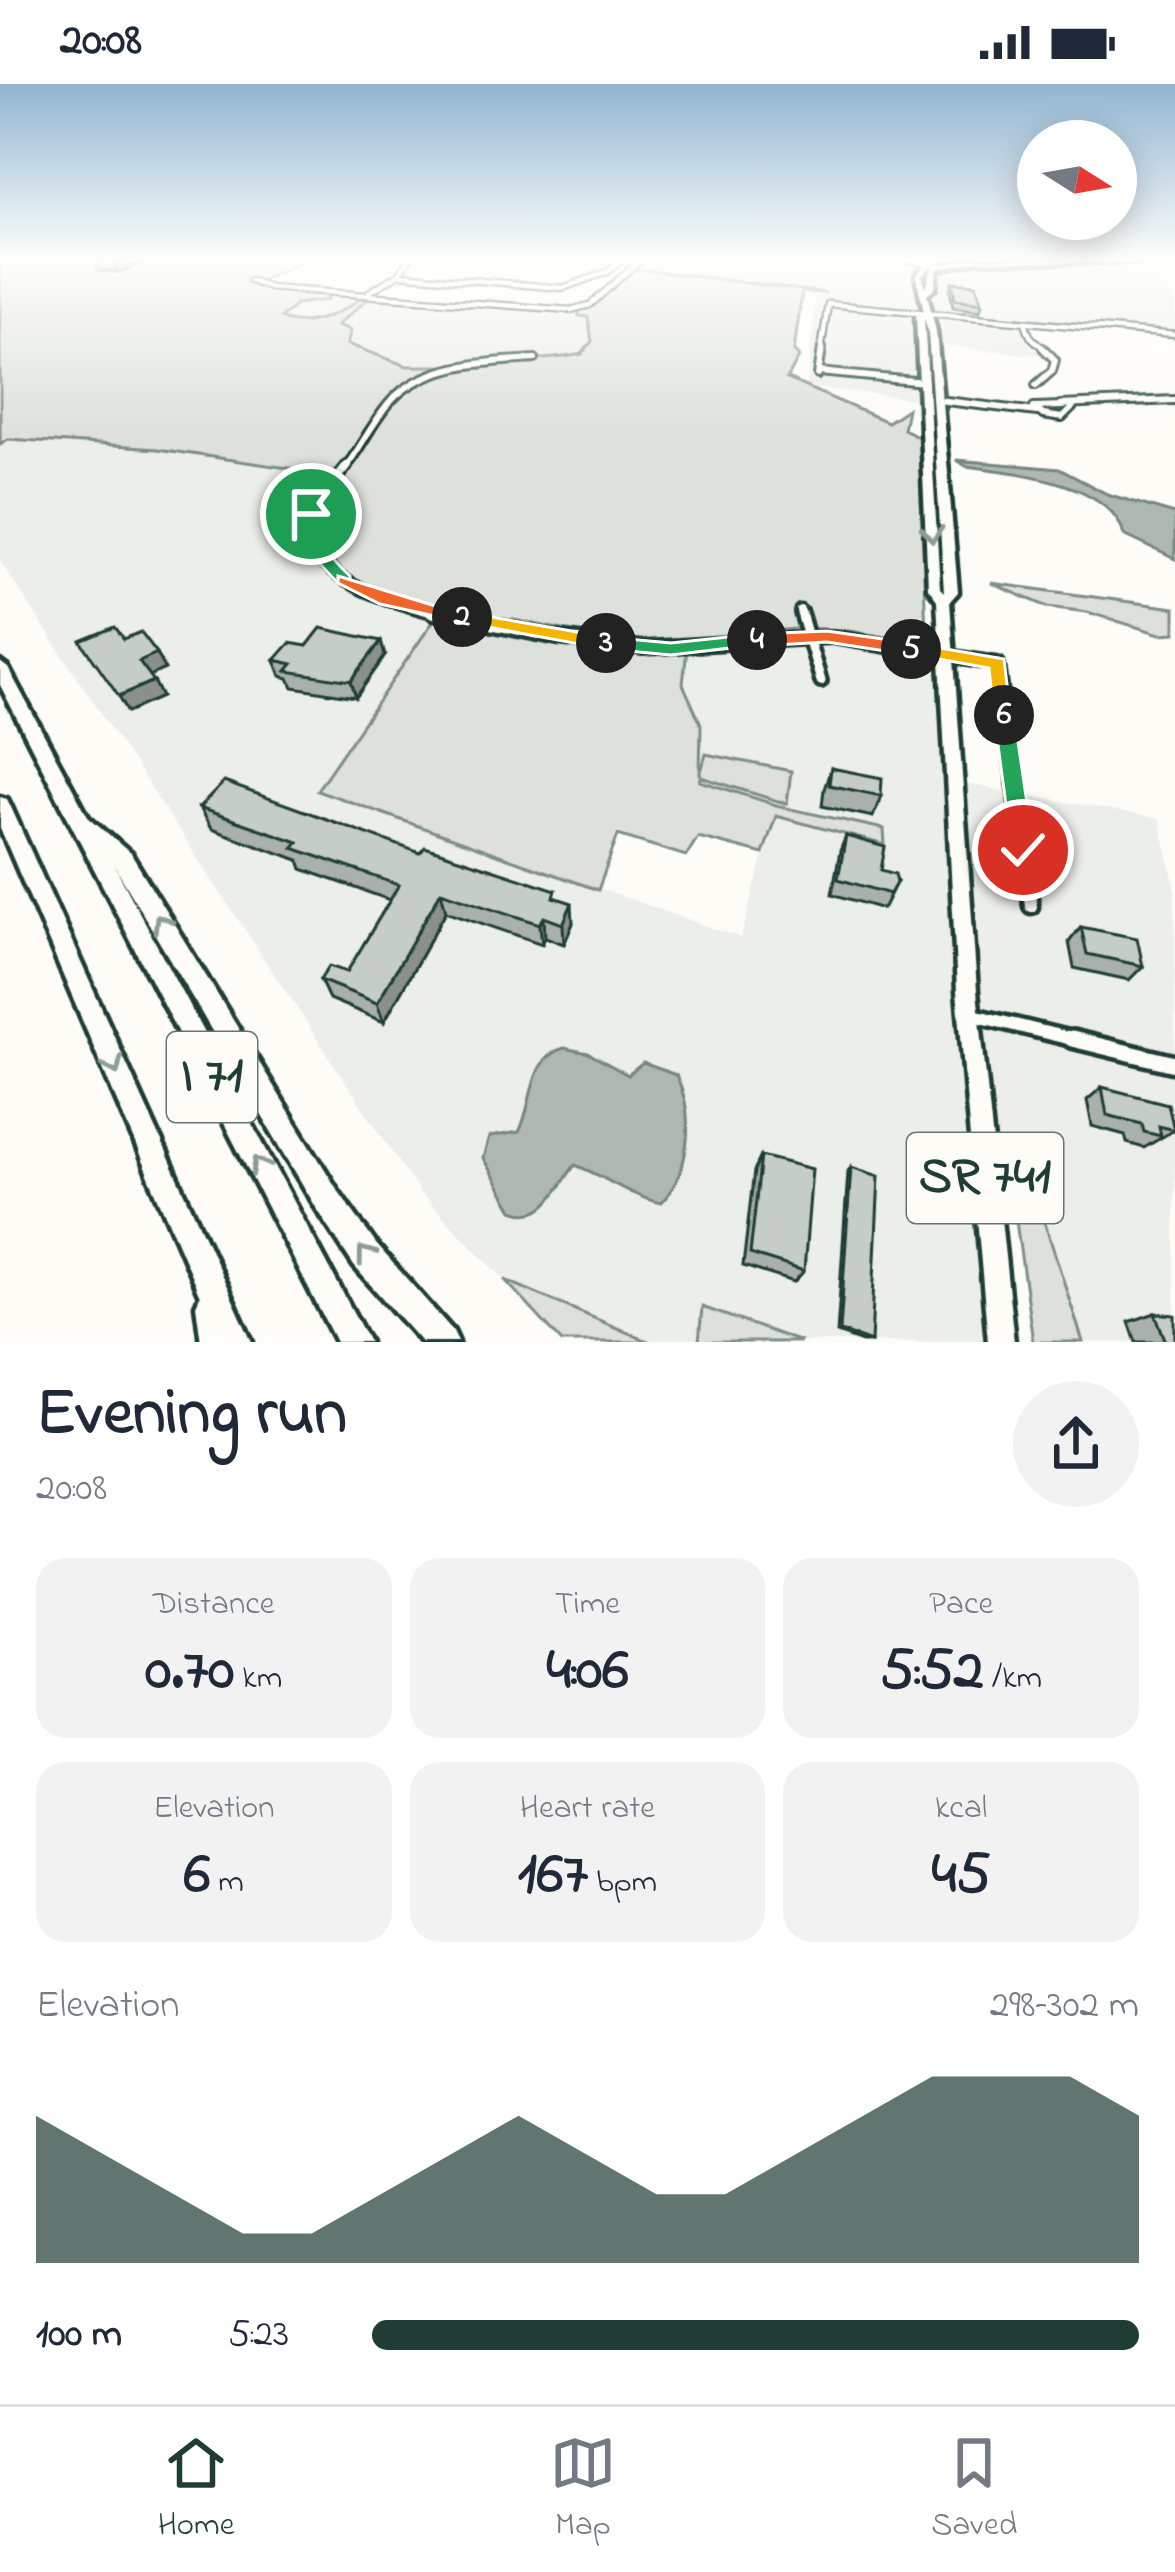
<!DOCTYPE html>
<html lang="en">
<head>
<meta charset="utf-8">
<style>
  :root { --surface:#fff; --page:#f2f2f3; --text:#1f2937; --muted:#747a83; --line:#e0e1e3; --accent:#1f3d34 }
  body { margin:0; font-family:"Indie Flower",sans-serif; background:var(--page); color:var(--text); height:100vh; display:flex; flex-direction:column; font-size:45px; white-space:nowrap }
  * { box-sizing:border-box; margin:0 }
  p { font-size:39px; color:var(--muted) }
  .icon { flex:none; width:66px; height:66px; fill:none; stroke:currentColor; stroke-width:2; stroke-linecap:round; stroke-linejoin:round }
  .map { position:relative; height:1258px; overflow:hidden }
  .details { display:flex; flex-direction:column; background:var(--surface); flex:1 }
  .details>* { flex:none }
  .needle { width:78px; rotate:101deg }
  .tools { position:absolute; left:1017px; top:36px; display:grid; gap:24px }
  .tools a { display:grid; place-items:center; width:120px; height:120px; border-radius:50%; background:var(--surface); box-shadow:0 6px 30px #0003; font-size:60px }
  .pin { position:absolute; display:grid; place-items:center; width:102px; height:102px; color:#fff; margin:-51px; border:6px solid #fff; border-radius:50%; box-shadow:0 3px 12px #0007 }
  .km { position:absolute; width:60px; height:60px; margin:-30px; border-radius:50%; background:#222; color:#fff; font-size:33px; line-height:60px; text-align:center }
  .round { display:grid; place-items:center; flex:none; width:126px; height:126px; border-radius:63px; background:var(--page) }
  .summary { display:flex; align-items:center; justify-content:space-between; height:204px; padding:0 36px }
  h1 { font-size:66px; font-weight:700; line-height:90px }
  .figures { display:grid; grid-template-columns:repeat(3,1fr); gap:18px; height:204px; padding:12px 36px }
  .figures div { display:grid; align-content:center; border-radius:30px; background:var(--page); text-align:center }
  .figures b { font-size:60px; font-weight:700 }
  .figures small { font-size:33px; font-weight:400 }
  .figures p { font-size:33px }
  .chart { height:336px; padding:24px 36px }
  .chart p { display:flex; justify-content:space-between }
  .chart svg { width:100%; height:216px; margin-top:12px; fill:var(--accent); opacity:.7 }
  ul { padding:0 36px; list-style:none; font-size:39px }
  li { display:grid; grid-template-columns:192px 144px 1fr; align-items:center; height:90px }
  li i { height:30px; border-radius:15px; background:var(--accent) }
  .status { display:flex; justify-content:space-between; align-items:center; height:84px; padding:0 60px; background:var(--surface); direction:ltr }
  .status svg { height:33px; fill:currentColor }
  .menu { display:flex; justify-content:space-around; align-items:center; height:168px; border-top:3px solid var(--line); background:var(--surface); font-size:33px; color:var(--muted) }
  .menu a { display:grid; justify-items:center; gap:6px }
  .menu .current { color:var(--accent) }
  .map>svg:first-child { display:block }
  .built { fill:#eceee9 }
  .green { fill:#dde0db; stroke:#7e8e88; stroke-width:3 }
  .water { fill:#aeb8b1; stroke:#75877f; stroke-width:3 }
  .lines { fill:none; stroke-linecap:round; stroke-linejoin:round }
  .street-far5-casing { stroke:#1f3d34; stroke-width:9 }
  .street-far4-casing { stroke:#1f3d34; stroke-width:12 }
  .street-far3-casing { stroke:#1f3d34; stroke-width:15 }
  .street-far2-casing { stroke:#1f3d34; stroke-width:18 }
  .street-far1-casing { stroke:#1f3d34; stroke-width:21 }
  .street-casing { stroke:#1f3d34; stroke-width:24 }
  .secondary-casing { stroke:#1f3d34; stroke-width:10 }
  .primary-casing { stroke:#1f3d34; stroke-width:9 }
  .highway-casing { stroke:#1f3d34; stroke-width:9 }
  .street-far5 { stroke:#fdfcf7; stroke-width:4.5 }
  .street-far4 { stroke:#fdfcf7; stroke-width:6 }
  .street-far3 { stroke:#fdfcf7; stroke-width:8 }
  .street-far2 { stroke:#fdfcf7; stroke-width:9 }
  .street-far1 { stroke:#fdfcf7; stroke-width:12 }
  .street { stroke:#fdfcf7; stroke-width:15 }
  .secondary { stroke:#fdfcf7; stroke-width:6 }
  .primary { fill:#fdfcf7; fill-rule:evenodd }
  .highway { fill:#fdfcf7; fill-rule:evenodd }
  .wall { fill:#aab0ab; stroke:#1f3d34; stroke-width:3 }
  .shaded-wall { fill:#8b908b; stroke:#1f3d34; stroke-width:3 }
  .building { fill:#c6cdc7; stroke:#1f3d34; stroke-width:3 }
  .oneway { stroke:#8e9c96 }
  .split-1 { fill:#22a559; stroke:#fff; stroke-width:3 }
  .split-2 { fill:#f0652b; stroke:#fff; stroke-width:3 }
  .split-3 { fill:#f5b400; stroke:#fff; stroke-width:3 }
  .split-4 { fill:#22a559; stroke:#fff; stroke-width:3 }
  .split-5 { fill:#f0652b; stroke:#fff; stroke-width:3 }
  .split-6 { fill:#f5b400; stroke:#fff; stroke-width:3 }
  .split-7 { fill:#22a559; stroke:#fff; stroke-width:3 }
  .labels { text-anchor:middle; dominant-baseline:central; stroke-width:12; stroke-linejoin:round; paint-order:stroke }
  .shield { fill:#fdfcf7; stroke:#62766e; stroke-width:3 }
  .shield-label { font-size:51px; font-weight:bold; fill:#1f3d34 }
</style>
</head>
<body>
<div class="status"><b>20:08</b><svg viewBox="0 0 49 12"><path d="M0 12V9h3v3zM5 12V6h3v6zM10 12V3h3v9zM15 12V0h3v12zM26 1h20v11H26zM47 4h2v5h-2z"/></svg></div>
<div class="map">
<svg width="1175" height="1258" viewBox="0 0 1175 1258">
  <rect width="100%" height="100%" fill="#fdfcf7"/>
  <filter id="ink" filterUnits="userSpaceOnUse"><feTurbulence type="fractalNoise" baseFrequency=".00833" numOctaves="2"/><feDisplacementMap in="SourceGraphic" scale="24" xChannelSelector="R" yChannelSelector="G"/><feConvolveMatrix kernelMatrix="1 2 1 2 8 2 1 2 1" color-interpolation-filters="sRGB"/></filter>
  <g filter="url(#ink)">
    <path class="built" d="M647,174H905L939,181L991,174L1139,180L1155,188L1175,214V251L1026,240L1047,272L933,261L926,229L920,233L926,316L807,303L816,206L630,188Z
      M303,207L589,228L597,272L499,276L427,290L398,304L265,234Z
      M8,355L157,365L336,391L314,420L310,447L319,471L353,502L439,529L317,706L741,854L775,731L884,761V746L699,698L701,640L683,600L687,565L808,552L946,571L955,698L1159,735L1175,802V1258H1083L1028,1086L984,1073L1001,1258H801L703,1224L699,1258H650L505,1196L419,1108L0,477V360Z"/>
    <path class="green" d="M0,174H312L255,199L329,208L327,216L297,220L280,234C307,247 349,226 363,211L370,213L337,241L351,246L347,260L407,282H440L399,303L402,306L336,391L157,365L8,355L0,360Z
      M633,184L826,209L802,208L794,267L799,273L787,295L887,338L907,325L903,345L919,353L926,549L909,557C882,553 855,546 828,545C772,541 719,560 664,559C616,559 567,546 519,537C462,527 324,519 319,443C318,420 329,404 346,388C368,367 377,335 398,314C443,270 525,282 582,270L592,257L588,233L579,232V227L597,219Z
      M991,499L1175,524V549L1160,550L1087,528L1048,523Z
      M439,529L617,561L687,565L683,600L701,640L700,691L706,670L791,687L787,720L701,693L700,697L786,724L884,745L885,761L776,732L763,770L698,753L686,772L618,751L598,806L317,706Z
      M1008,1080L1028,1086L1083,1258H1033Z
      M505,1196L650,1258H562Z
      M702,1223L801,1258H699Z"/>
    <path class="water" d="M956,376L1059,385L1107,410L1175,430V475L1124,451C1112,397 1011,388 966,382Z
      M564,964L588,969L628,991L643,979L676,991C695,1031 691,1087 661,1119C631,1113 605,1092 575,1081C557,1104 546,1139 513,1126L483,1074L489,1053L519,1048C534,1019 528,974 564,964Z"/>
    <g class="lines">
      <g class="street-far5-casing">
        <path id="street-far5" d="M399,190L563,204L607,188L624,174
          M250,197L270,204L571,226L590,221L642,174
          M369,208L399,190L410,174
          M1025,238L1030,252L1046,267
          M821,267L828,220L1175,251"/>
      </g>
      <g class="street-far4-casing">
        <path id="street-far4" d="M819,288L925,298
          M818,291L822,264
          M1036,301L1052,287L1055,276L1043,264
          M938,316L1037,328
          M1060,321L1175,316
          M1063,322L1034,323L1043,331L1062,334L1074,322
          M345,384C362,362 374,335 393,315C427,279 489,278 535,275"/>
      </g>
      <g class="street-far3-casing">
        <path id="street-far3" d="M347,381C334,398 317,415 311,437C296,497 405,522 446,532
          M800,526L802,532"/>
      </g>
      <g class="street-far2-casing">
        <path id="street-far2" d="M433,529L557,554L643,564L832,553L998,580L1017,720
          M801,529L821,597"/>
      </g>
      <g class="street-far1-casing">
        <path id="street-far1" d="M1017,717L1031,822
          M969,930L1084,958"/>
      </g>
      <g class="street-casing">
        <path id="street" d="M1072,955L1175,980"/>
      </g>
      <g class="secondary-casing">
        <path id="secondary" d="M905,174L939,181"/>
      </g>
      <g class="primary-casing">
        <path id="primary" d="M943,174H952L932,180L922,191L926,204L932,183L971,174L1175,175V179L978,176L937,185L935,204L927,210L936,247L958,508L950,517L977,907L1014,1258H988L957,907L937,516L928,504L916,232L924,228L916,191L928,178ZM924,233L928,247L944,508L940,504Z"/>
      </g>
      <g class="highway-casing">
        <path id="highway" d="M0,578L8,584L88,732L131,770L337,1105L376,1160L453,1247L458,1258H421L354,1182L317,1125L114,781L369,1258H336L0,601Z
          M0,713L7,715L10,721L252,1258H201L196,1221L200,1212L0,744Z"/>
      </g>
      <use href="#street-far5" class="street-far5"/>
      <use href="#street-far4" class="street-far4"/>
      <use href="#street-far3" class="street-far3"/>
      <use href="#street-far2" class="street-far2"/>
      <use href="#street-far1" class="street-far1"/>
      <use href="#street" class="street"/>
      <use href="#secondary" class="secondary"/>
      <use href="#primary" class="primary"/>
      <use href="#highway" class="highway"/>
    </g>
    <path class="wall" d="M84,174H154L118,188L99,186L95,175Z
      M952,198L982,219L980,227L953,223L950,206Z
      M385,572L356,613L293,603L289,594L281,592L275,576Z
      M831,684L881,712L873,733L822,722L824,705Z
      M199,724L420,769L557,814L573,839L564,860L545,853L542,860L446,827L384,938L329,915L320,896L347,888L390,816L302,785L299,776L211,745Z
      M846,752L881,786L897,797L883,825L832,810L840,767Z
      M1081,843L1143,882L1129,896L1074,884L1069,858Z
      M1102,1003L1174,1046L1144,1064L1127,1059L1125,1051L1092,1042L1087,1016Z
      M761,1072L804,1187L794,1198L743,1182L754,1087Z
      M851,1083L871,1258H862L837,1249L848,1087Z
      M1155,1229L1175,1258H1136L1129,1238Z"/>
    <path class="shaded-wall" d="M123,174H154L118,188L114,177Z
      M381,557L385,572L356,613L351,597Z
      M157,569L165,585L148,593L139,577Z
      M154,597L162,613L128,628L119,612Z
      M441,807L446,827L384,938L377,919Z
      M572,819L573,839L564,860L563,840Z
      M544,833L545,853L542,860L540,840Z"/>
    <path class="building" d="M98,174H123L114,177L95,175Z
      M952,198L976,200L982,219L955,215Z
      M115,543L124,555L141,548L157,569L139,577L154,597L119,612L81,557Z
      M321,544L381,557L351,597L287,587L293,580L275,576L290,559L307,562Z
      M831,684L882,694L881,712L829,701Z
      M224,698L420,769L425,763L556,806L554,813L572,819L563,840L544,833L540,840L441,807L377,919L320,896L329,882L347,888L399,801L293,764L298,758L199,724Z
      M846,752L885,763L881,786L895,790L897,797L890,810L838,795Z
      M1081,843L1137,854L1143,882L1087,870Z
      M1102,1003L1168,1020L1174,1046L1159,1042L1161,1052L1144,1048L1142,1040L1107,1031Z
      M761,1072L812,1085L804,1187L750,1170Z
      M851,1083L879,1092L871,1258L840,1247Z
      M1155,1229L1175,1231V1258H1166Z"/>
    <defs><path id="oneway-chevron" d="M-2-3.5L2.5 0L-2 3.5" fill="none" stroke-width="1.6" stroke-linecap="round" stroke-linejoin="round" transform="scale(3)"/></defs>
    <g class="oneway">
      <use href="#oneway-chevron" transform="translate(932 450) rotate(87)"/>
      <use href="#oneway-chevron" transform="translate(161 838) rotate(-121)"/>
      <use href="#oneway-chevron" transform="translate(114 982) rotate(66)"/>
      <use href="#oneway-chevron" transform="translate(259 1081) rotate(-118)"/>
      <use href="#oneway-chevron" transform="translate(365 1170) rotate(-127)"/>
    </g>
  </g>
  <linearGradient id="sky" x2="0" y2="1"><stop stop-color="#91b6d2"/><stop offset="0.5" stop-color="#fefefb"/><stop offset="1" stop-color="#fefefb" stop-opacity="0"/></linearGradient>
  <rect width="1175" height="350" fill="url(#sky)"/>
  <path class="split-1" d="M306,427L318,430C317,459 330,473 350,492V499H338C317,478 298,459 306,427Z"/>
  <path class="split-2" d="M338,492L471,533L462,538L380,520L338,499Z"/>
  <path class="split-3" d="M462,528L606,553L615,559L606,565L456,537L453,533Z"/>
  <path class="split-4" d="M757,550L763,552V560L671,571L606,565L597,559L606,553L671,559Z"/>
  <path class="split-5" d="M827,547L911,559L920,565L911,571L827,558L757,562L748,556L757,550Z"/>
  <path class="split-6" d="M911,559L1004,575L1011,636L1004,638L994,631L989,584L905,569V561Z"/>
  <path class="split-7" d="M1004,624L1014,631L1034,766L1023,776L1012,766L994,631Z"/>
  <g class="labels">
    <g class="shield">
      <rect x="167" y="948" width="90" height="90" rx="9"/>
      <rect x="907" y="1049" width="156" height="90" rx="9"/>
    </g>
    <g class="shield-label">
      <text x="212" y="993">I 71</text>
      <text x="985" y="1094">SR 741</text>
    </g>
  </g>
</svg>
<div class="tools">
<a><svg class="needle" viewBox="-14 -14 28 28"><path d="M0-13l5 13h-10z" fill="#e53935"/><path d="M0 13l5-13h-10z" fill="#747a83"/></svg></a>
</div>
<div class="pin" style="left:311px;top:430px;background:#1e9e55"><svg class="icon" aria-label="arrive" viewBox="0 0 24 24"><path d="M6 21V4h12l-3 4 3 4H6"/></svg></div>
<div class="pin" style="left:1023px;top:766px;background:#d93025"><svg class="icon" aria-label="check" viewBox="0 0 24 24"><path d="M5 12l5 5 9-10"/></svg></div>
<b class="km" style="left:462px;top:533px">2</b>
<b class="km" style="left:606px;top:559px">3</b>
<b class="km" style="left:757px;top:556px">4</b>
<b class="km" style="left:911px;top:565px">5</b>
<b class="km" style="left:1004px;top:631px">6</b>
</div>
<section class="details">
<div class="summary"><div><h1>Evening run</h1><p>20:08</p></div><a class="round"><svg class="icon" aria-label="share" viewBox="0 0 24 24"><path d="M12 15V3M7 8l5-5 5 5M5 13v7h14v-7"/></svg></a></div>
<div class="figures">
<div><p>Distance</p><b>0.70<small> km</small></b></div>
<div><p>Time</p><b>4:06</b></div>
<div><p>Pace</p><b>5:52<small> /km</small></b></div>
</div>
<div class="figures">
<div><p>Elevation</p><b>6<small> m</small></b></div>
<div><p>Heart rate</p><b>167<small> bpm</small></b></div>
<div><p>kcal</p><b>45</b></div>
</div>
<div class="chart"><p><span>Elevation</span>298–302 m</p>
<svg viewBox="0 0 160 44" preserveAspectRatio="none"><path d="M0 44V14L10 22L20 30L30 38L40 38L50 30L60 22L70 14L80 22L90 30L100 30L110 22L120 14L130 6L140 6L150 6L160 14V44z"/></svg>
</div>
<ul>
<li><b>100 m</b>5:23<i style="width:100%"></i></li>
</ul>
</section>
<nav class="menu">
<a class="current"><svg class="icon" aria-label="home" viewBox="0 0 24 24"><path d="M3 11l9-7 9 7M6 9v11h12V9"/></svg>Home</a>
<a><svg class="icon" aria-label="map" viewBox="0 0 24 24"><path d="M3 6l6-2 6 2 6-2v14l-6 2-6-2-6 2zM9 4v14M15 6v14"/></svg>Map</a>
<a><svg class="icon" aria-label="saved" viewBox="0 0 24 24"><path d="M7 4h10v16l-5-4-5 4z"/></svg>Saved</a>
</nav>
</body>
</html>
